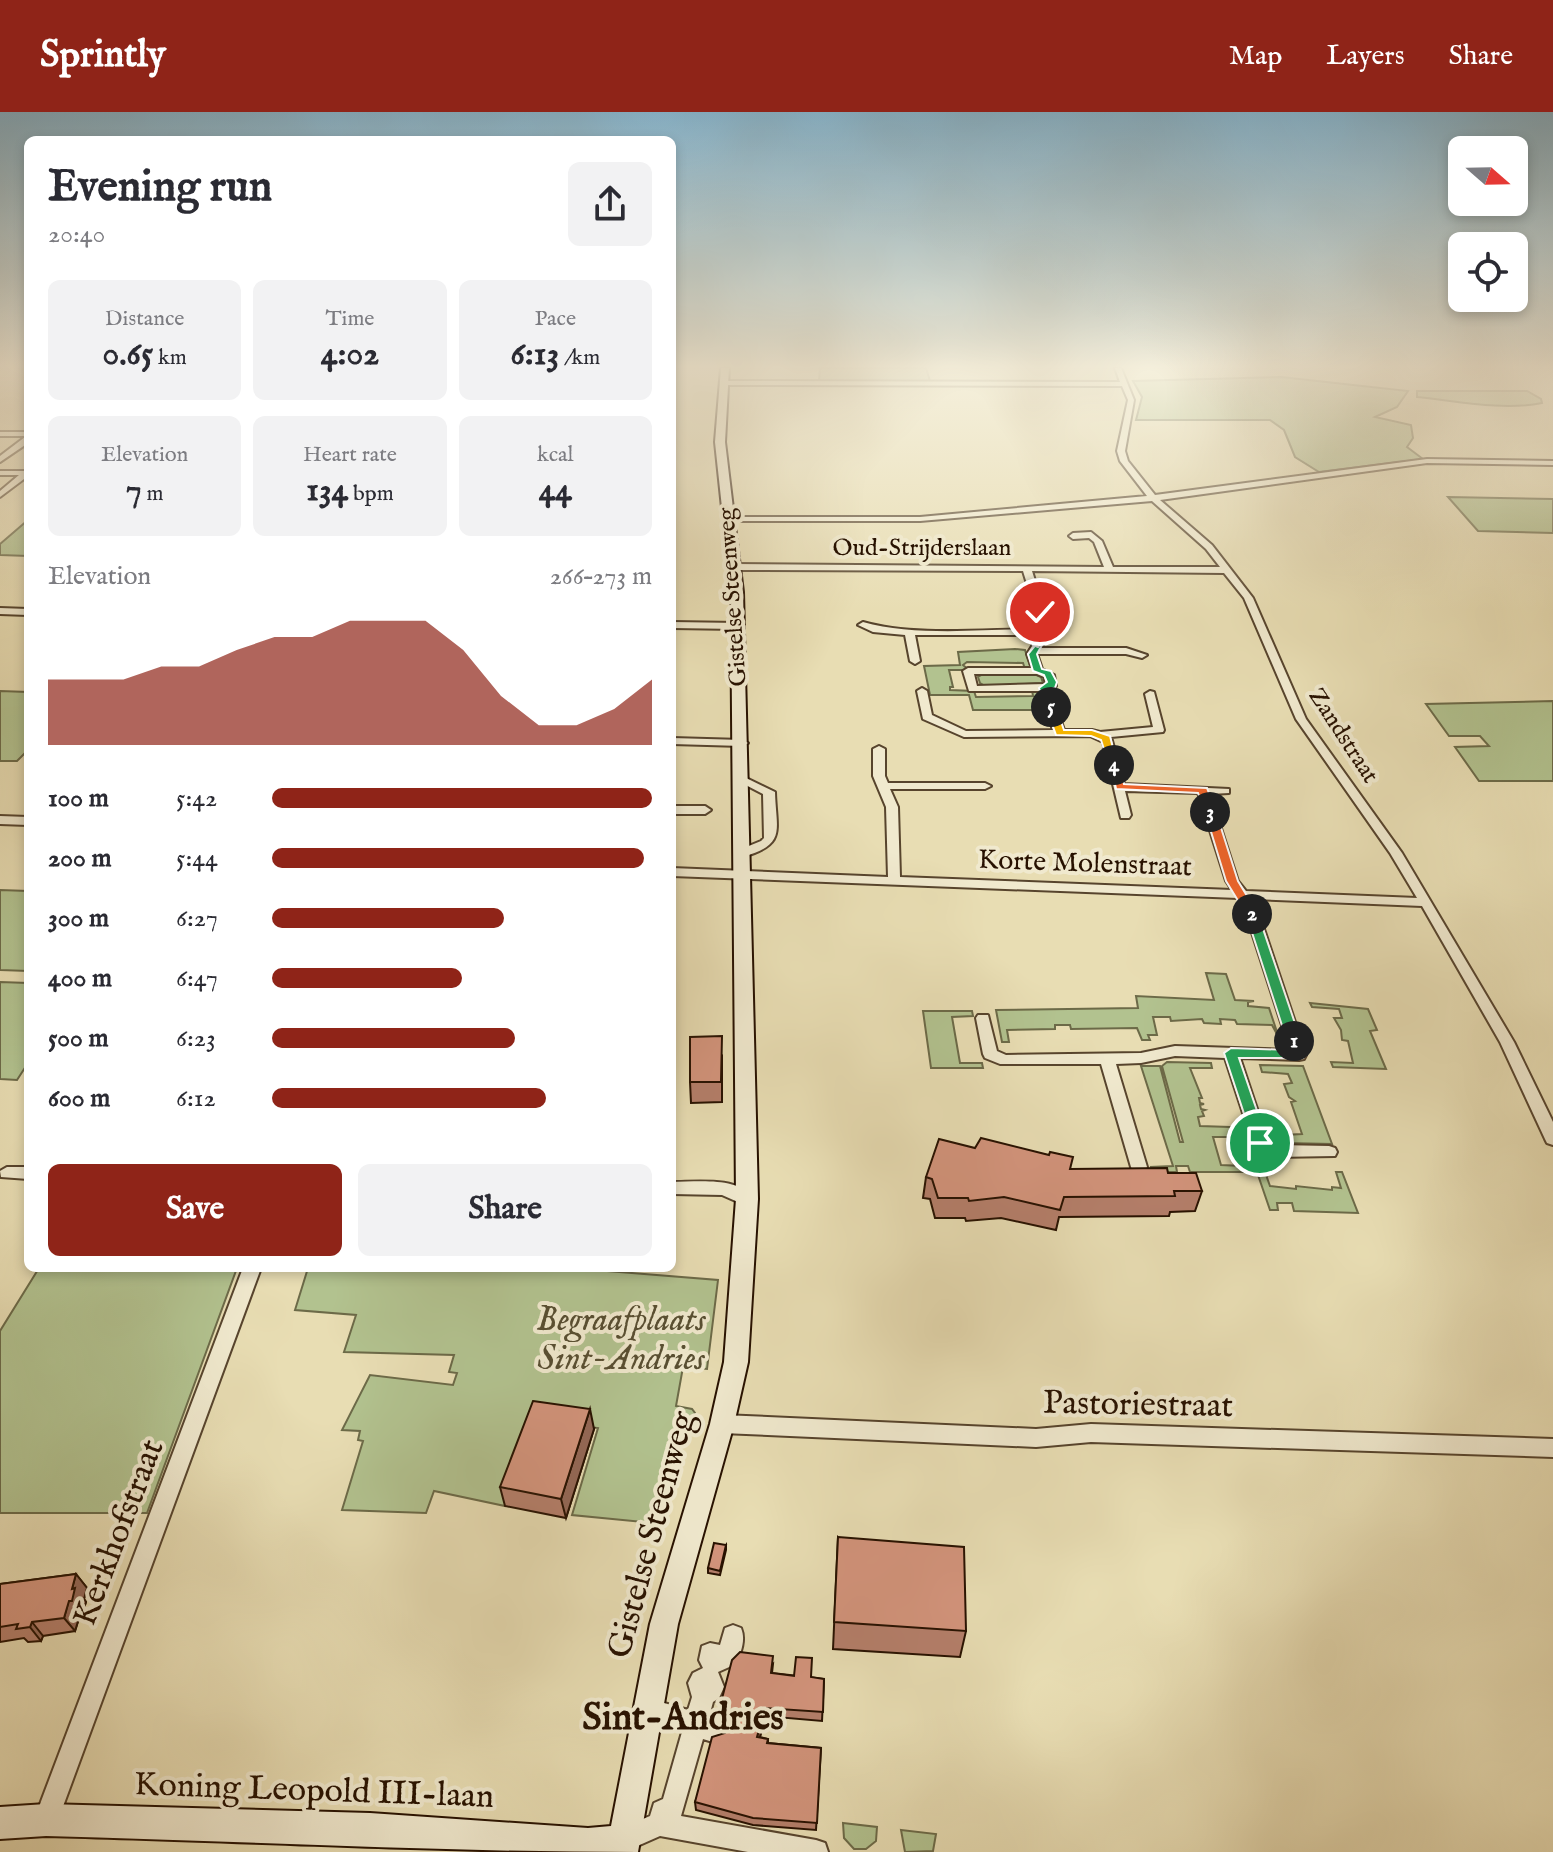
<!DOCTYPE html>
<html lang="en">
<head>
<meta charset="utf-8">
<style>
  :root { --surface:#fff; --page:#f2f2f3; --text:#2b2b33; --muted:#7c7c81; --accent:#8f2418 }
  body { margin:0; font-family:"IM FELL English",serif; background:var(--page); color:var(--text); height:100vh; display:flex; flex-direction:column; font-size:30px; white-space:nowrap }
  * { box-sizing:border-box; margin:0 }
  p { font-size:26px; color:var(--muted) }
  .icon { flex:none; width:44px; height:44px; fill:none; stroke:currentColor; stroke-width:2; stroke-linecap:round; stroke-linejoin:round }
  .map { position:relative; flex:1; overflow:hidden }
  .drawer { position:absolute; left:24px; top:24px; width:652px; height:1136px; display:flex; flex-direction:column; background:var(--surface); border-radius:12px; box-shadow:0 4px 12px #0003 }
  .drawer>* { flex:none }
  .needle { width:52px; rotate:110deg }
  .controls { position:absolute; left:1448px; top:24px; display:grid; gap:16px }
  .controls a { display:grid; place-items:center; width:80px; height:80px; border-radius:12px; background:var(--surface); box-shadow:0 4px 12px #0003; font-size:40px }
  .pin { position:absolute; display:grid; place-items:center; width:68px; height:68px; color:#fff; margin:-34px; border:4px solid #fff; border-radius:50%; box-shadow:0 2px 8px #0007 }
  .km { position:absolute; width:40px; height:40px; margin:-20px; border-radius:50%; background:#222; color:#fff; font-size:22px; line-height:40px; text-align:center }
  .round { display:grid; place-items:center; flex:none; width:84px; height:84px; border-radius:12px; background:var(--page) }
  .headline { display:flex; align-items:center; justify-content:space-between; height:136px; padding:0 24px }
  h1 { font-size:44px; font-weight:700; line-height:60px }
  .metrics { display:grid; grid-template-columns:repeat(3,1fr); gap:12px; height:136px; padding:8px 24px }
  .metrics div { display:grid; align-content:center; border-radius:12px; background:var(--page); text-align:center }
  .metrics b { font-size:34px; font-weight:700 }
  .metrics small { font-size:22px; font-weight:400 }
  .metrics p { font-size:22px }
  .chart { height:224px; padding:16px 24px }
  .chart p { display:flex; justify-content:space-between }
  .chart svg { width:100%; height:144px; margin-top:8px; fill:var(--accent); opacity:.7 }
  .button { display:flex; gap:16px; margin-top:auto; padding:16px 24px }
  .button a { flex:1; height:92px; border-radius:12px; background:var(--accent); color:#fff; font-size:32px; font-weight:700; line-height:92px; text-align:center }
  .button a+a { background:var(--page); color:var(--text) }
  ul { padding:0 24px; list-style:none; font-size:26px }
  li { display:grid; grid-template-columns:128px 96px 1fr; align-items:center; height:60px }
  li i { height:20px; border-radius:10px; background:var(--accent) }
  header { display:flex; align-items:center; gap:48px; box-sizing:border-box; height:112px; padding:0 40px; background:var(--accent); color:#fff }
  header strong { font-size:38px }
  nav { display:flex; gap:44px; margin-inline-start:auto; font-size:28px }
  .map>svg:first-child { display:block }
  .green { fill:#b2c28f; stroke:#6c6a48; stroke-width:2 }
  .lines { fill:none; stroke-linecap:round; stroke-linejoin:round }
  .street-casing { stroke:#57442d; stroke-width:4 }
  .secondary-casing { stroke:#271100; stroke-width:4 }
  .street { fill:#f0e9ce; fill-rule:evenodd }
  .secondary { fill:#f0e9ce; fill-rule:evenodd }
  .wall { fill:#b57f6b; stroke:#271100; stroke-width:2 }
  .shaded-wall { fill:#946857; stroke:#271100; stroke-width:2 }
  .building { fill:#d3947c; stroke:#271100; stroke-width:2 }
  .split-1 { fill:#22a559; stroke:#fff; stroke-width:2 }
  .split-2 { fill:#22a559; stroke:#fff; stroke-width:2 }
  .split-3 { fill:#f0652b; stroke:#fff; stroke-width:2 }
  .split-4 { fill:#f0652b; stroke:#fff; stroke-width:2 }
  .split-5 { fill:#f5b400; stroke:#fff; stroke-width:2 }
  .split-6 { fill:#22a559; stroke:#fff; stroke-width:2 }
  .split-7 { fill:#f5b400; stroke:#fff; stroke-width:2 }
  .labels { text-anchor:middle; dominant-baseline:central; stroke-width:8; stroke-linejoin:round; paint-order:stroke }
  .far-street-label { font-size:24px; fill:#271100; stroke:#f0e9ce }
  .street-label { font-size:28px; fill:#271100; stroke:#f0e9ce }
  .near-park-label { font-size:34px; font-style:italic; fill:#584f32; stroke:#f0e9ce }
  .near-street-label { font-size:34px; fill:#271100; stroke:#f0e9ce }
  .near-quarter-label { font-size:38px; font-weight:bold; fill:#271100; stroke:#f0e9ce }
</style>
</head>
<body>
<header>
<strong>Sprintly</strong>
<nav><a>Map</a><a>Layers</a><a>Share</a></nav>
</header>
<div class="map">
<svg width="1553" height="1740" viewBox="0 0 1553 1740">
  <rect width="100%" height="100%" fill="#e8ddb3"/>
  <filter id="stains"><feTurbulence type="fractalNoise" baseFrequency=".0025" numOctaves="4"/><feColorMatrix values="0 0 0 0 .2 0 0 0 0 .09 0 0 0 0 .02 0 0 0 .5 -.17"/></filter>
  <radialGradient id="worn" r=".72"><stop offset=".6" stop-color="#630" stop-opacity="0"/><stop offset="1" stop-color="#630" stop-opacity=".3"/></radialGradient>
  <path class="green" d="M820,256H926L930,269L819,270Z
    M1281,265L1408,279L1397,295L1375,305L1411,313L1413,326L1407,335L1423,347L1319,360L1295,345L1284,318L1270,308H1136L1142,285L1133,269Z
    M1417,279H1527L1541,287L1542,291C1503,299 1457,289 1417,285Z
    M1448,385L1553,387V421L1478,419Z
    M28,408V444L0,443V432Z
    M1015,537L1025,538L1031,557H1025L1023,551L967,550L963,553L969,558H949L953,575H950V578L974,579L976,585L1033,584L1032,578H1038L1045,598H973L969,583H930L924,554L960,553L958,540Z
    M983,562H1034L1041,565L1043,571L985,574L980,571L978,565Z
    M0,579L28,580V638L17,649H0Z
    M1553,589V669H1479L1455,635L1489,634L1480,624H1449L1426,592Z
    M0,778L28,779V859L0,858Z
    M1206,861L1226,862L1235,888L1254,889L1248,890V894L1269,896L1279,926L1272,913L1237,912L1235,908L1220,907L1221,912L1204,911L1202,907L1171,909L1170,905H1153L1157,923H1148L1150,928H1142L1137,916L1071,917L1070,913H1055V917L1007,918L1009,930H1002L996,898L1138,896L1136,884L1214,888Z
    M0,870L28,871V951L17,968L0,967Z
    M1310,891L1368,897L1377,918L1370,919L1386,957L1333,955L1331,950L1353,951L1348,929L1342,928L1341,918L1334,906H1342L1339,897L1312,895Z
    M923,899H972L973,904L952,905L960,951H982L983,956H931Z
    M1167,950L1211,951L1212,956H1190L1202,986H1199L1200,991L1204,992L1200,993L1201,997L1205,998L1202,999L1204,1004L1198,1005L1200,1014L1230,1015L1234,1025H1213L1221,1053L1243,1054L1244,1060H1190L1188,1054H1176L1177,1060H1152L1151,1055L1173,1054L1141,954H1160L1180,1030H1183L1162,954Z
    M1260,953L1303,954L1332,1032L1286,1031L1283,1023L1302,1022L1291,990L1295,989L1289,985L1284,972L1292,971L1288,962L1262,960Z
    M1257,1060H1265L1270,1074L1296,1077V1074L1332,1078V1075L1341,1076L1336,1060H1342L1358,1101L1294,1099L1292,1091H1277L1278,1098H1270Z
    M39,1156H237L147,1401H0V1219Z
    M308,1156H570L718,1168L707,1257L683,1255L676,1294L692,1297L695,1301L686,1329L669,1328L653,1411L572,1403L598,1316L538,1309L505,1394L434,1379L426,1401L342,1398L363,1329L358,1328L360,1319L342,1318L370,1263L453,1273L457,1261L449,1260L454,1243L344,1240L356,1203L295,1198Z
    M843,1711L877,1715L876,1729L866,1737H854L844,1726Z
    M901,1718L936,1722L933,1739L905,1740Z"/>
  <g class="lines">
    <g class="street-casing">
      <path id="street" d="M1115,256H1121L1134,288L1125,339L1128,349L1155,383L1427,347L1553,349V353L1427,351L1160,388L1212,433L1253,486L1306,607L1402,741L1514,930L1553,1010V1033L1547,1031L1545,1027L1500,930L1422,794L1251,787L1256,793L1306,943L1304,947L1299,948L1240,946L1267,1027L1277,1033L1329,1034L1335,1036L1337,1040L1335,1044L1274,1045L1254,1035L1225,946L1175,944L1141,951L1116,952L1147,1055L1145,1059L1139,1061L1133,1059L1131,1055L1101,952H1000L985,946L983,942L976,906L978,903H988L997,939L1006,943L1141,941L1175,934L1290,938L1243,793L1238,786L672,764V756L888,765L886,695L873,664V637L879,634L885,637V664L888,671H985L991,674L985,677H890L898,695L900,765L1232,778L1226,769L1198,681L1125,679L1131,703L1129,706H1121L1103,630L1090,624L964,625L923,607L917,579L922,576L927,579L932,603L966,619L1053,618L1040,579H969L963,559L968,556H1032L1027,542L1039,523H915L920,549L915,552L910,549L905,523L873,520L858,513L863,510C915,525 986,517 1041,517L1023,459L734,458L730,455L734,452L1104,455L1094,430L1089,426L1073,427L1069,424L1073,421L1091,420L1102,429L1113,455H1220L1206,437L1152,389L920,409H729L725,407L729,405H920L1147,384L1120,349L1117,339L1128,288L1122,274L724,273L721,271L724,269L1120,270ZM1032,459L1224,461L1244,486L1296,607L1390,741L1417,786L1246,779L1238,769L1210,682L1229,681V677L1124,672L1111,625L1163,620L1164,618L1154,580L1150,579L1145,582L1153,615L1100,620L1092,618H1064L1050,578L1056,574L1054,563L1042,557L1037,542H1126L1142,546L1147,543L1126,536H1041L1051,519ZM974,562H1037L1044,565L1046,572L977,574Z
        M0,320H28V324H0Z
        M25,325H28V331L0,350V344Z
        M0,359H28V364L0,385V379L19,363H0Z
        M0,496L28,497V503L0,502Z
        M672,510L738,511L743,514L738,517L672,516Z
        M672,626L742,628L748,631L742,634L672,632Z
        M742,664L775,680C776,719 787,732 743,745L739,744L737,741L739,738L761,729L764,726L763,682L738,669L736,667Z
        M672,694H705L711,698L705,702H672Z
        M0,704L28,705V713L0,712Z
        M7,1055H28V1067L1,1065L0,1059Z
        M672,1070C697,1070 738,1064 755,1087L753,1092L747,1094L722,1083L672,1082Z
        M243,1156H261L58,1708L55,1717L46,1720L37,1717L34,1708Z
        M722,1303L1036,1317L1091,1312L1553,1327V1345L1091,1330L1036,1335L722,1321L715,1318L712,1312L715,1306Z
        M733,1513L741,1516C746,1528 741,1540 736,1552L718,1560L724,1575L719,1586L713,1590L709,1605L724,1611L728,1619L724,1627L716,1631L703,1627L681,1704L816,1728L825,1731L828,1740H748L660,1724L626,1739L617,1736L614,1727L617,1718L650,1704L654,1691L663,1687L682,1620L639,1605L636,1597L639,1589L647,1586L688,1598L692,1585L688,1571L693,1561L703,1556L699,1548L702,1534L710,1531L720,1533L725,1516Z"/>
    </g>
    <g class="secondary-casing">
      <path id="secondary" d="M721,256H729L725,330L743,480L758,1087L748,1250L734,1312L678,1512L638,1740C441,1740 243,1729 46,1724L0,1727V1695L46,1692L370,1701L588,1716L611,1714L650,1512L710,1312L724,1250L736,1087L731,480L715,330Z"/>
    </g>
    <use href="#street" class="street"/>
    <use href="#secondary" class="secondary"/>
  </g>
  <path class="wall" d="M722,944V990L691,991L690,970Z
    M975,1036L1070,1057L1168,1061L1202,1079L1195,1099L1170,1100L1169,1104L1059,1105L1056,1118L1001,1106L966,1109L965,1106H935L930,1087L923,1086L926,1065Z
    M594,1317L566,1406L505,1394L500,1375Z
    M838,1425L966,1519L960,1545L833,1537Z
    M726,1433V1438L720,1463L708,1461V1456Z
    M76,1462L87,1476L84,1487L86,1490L82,1502L80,1503L75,1519L43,1524L41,1529L28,1530L24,1526L0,1530V1472Z
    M773,1552L772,1561L824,1567L822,1609L765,1604L760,1625L768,1627V1631L821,1636L816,1718L753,1713L696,1698L695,1690L729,1615L727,1610L720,1606L719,1598Z"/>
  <path class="shaded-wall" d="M590,1297L594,1317L566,1406L561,1387Z
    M76,1462L87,1476L84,1487L86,1490L82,1502L80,1503L75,1519L64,1506Z
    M32,1510L43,1524L41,1529L30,1515Z
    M765,1596V1604L758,1633L757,1625Z"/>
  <path class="building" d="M722,924L721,970H690V925Z
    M981,1026L1049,1043L1050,1040L1073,1045L1070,1057L1167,1056L1168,1061H1196L1202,1079H1174L1175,1084L1064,1085L1060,1098L1004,1085L969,1089L968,1086H938L932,1067L926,1065L939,1027L975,1036Z
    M533,1289L590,1297L561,1387L500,1375Z
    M838,1425L964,1435L966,1519L834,1510Z
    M714,1431L726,1433L720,1459L708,1456Z
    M76,1462L72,1477L75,1476L72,1489H69L64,1506L32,1510L30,1515L16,1517L18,1512L0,1515V1472Z
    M740,1540L773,1544L771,1561L794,1564L796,1545L812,1546L811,1565L824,1567L823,1600L765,1596L757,1625L768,1627L767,1631L821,1636L817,1711L753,1706L695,1690L712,1625L725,1621L730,1612L726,1601L719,1598L732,1548Z"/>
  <linearGradient id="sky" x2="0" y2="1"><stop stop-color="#87b7d1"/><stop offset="0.51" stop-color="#f5f0dd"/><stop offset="1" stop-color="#f5f0dd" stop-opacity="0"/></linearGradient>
  <rect width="1553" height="499" fill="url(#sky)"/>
  <path class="split-1" d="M1294,924L1299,925L1306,943L1303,946H1239L1268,1031L1260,1037L1255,1035L1224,941L1231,936L1290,938L1287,929Z"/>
  <path class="split-2" d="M1252,799L1258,802L1301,929L1299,932H1289L1287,929L1246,802Z"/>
  <path class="split-3" d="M1210,697L1216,700L1238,769L1258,802L1256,805H1248L1226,769L1205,700Z"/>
  <path class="split-4" d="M1111,651L1120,653L1124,672L1207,676L1216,700L1206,703L1198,681L1116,677Z"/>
  <path class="split-5" d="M1051,592L1056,595L1064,618H1092L1110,624L1118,656L1109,653L1101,628L1091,624L1056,623L1046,595Z"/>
  <path class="split-6" d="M1038,530L1042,533L1037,542L1042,557L1051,559L1057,570L1055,576L1049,578L1056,595L1051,598L1046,595L1039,576L1047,570L1044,563L1033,559L1028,542Z"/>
  <path class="split-7" d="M1040,498L1045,500L1050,520L1038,535L1033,533L1041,520L1036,500Z"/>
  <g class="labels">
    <g class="far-street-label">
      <text x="922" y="436">Oud-Strijderslaan</text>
      <text transform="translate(733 485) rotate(-94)">Gistelse Steenweg</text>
      <text transform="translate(1343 624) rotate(57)">Zandstraat</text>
    </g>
    <g class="street-label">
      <text transform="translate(1085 752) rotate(2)">Korte Molenstraat</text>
    </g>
    <g class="near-park-label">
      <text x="621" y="1208">Begraafplaats<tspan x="621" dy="39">Sint-Andries</tspan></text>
    </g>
    <g class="near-street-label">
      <text transform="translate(1138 1293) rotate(1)">Pastoriestraat</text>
      <text transform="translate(119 1421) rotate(-69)">Kerkhofstraat</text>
      <text transform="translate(652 1423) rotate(-75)">Gistelse Steenweg</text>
      <text transform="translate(314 1679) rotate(2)">Koning Leopold III-laan</text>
    </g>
    <g class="near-quarter-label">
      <text x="683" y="1607">Sint-Andries</text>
    </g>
  </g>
  <rect width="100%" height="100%" filter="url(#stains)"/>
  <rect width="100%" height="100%" fill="url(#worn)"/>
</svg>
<div class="controls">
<a><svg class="needle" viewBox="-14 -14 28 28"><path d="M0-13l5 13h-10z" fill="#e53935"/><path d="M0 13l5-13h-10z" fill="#7c7c81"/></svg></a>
<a><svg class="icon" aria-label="locate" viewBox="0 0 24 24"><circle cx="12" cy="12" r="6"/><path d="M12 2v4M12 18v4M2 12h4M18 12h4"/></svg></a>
</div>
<div class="pin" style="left:1260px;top:1031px;background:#1e9e55"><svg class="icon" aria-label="arrive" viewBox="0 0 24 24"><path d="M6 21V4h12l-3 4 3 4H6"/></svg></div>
<div class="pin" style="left:1040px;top:500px;background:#d93025"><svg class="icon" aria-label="check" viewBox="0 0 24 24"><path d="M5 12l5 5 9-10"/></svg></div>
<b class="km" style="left:1294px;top:929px">1</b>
<b class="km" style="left:1252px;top:802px">2</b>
<b class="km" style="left:1210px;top:700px">3</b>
<b class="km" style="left:1114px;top:653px">4</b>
<b class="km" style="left:1051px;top:595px">5</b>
<section class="drawer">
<div class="headline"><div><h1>Evening run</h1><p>20:40</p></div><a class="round"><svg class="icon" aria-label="share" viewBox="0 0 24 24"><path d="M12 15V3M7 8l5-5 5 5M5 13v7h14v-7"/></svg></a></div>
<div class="metrics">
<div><p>Distance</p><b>0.65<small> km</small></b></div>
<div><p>Time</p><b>4:02</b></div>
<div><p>Pace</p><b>6:13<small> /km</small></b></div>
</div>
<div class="metrics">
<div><p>Elevation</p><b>7<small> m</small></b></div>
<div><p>Heart rate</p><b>134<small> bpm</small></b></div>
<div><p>kcal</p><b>44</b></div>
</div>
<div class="chart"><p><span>Elevation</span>266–273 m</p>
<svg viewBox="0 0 160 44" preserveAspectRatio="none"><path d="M0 44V24L10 24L20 24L30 20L40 20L50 15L60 11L70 11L80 6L90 6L100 6L110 15L120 29L130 38L140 38L150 33L160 24V44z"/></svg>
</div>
<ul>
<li><b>100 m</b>5:42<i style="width:100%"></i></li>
<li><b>200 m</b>5:44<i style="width:98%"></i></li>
<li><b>300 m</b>6:27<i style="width:61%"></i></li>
<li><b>400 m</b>6:47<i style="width:50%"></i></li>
<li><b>500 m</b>6:23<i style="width:64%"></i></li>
<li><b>600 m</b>6:12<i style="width:72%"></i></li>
</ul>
<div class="button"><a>Save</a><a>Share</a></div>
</section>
</div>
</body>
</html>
